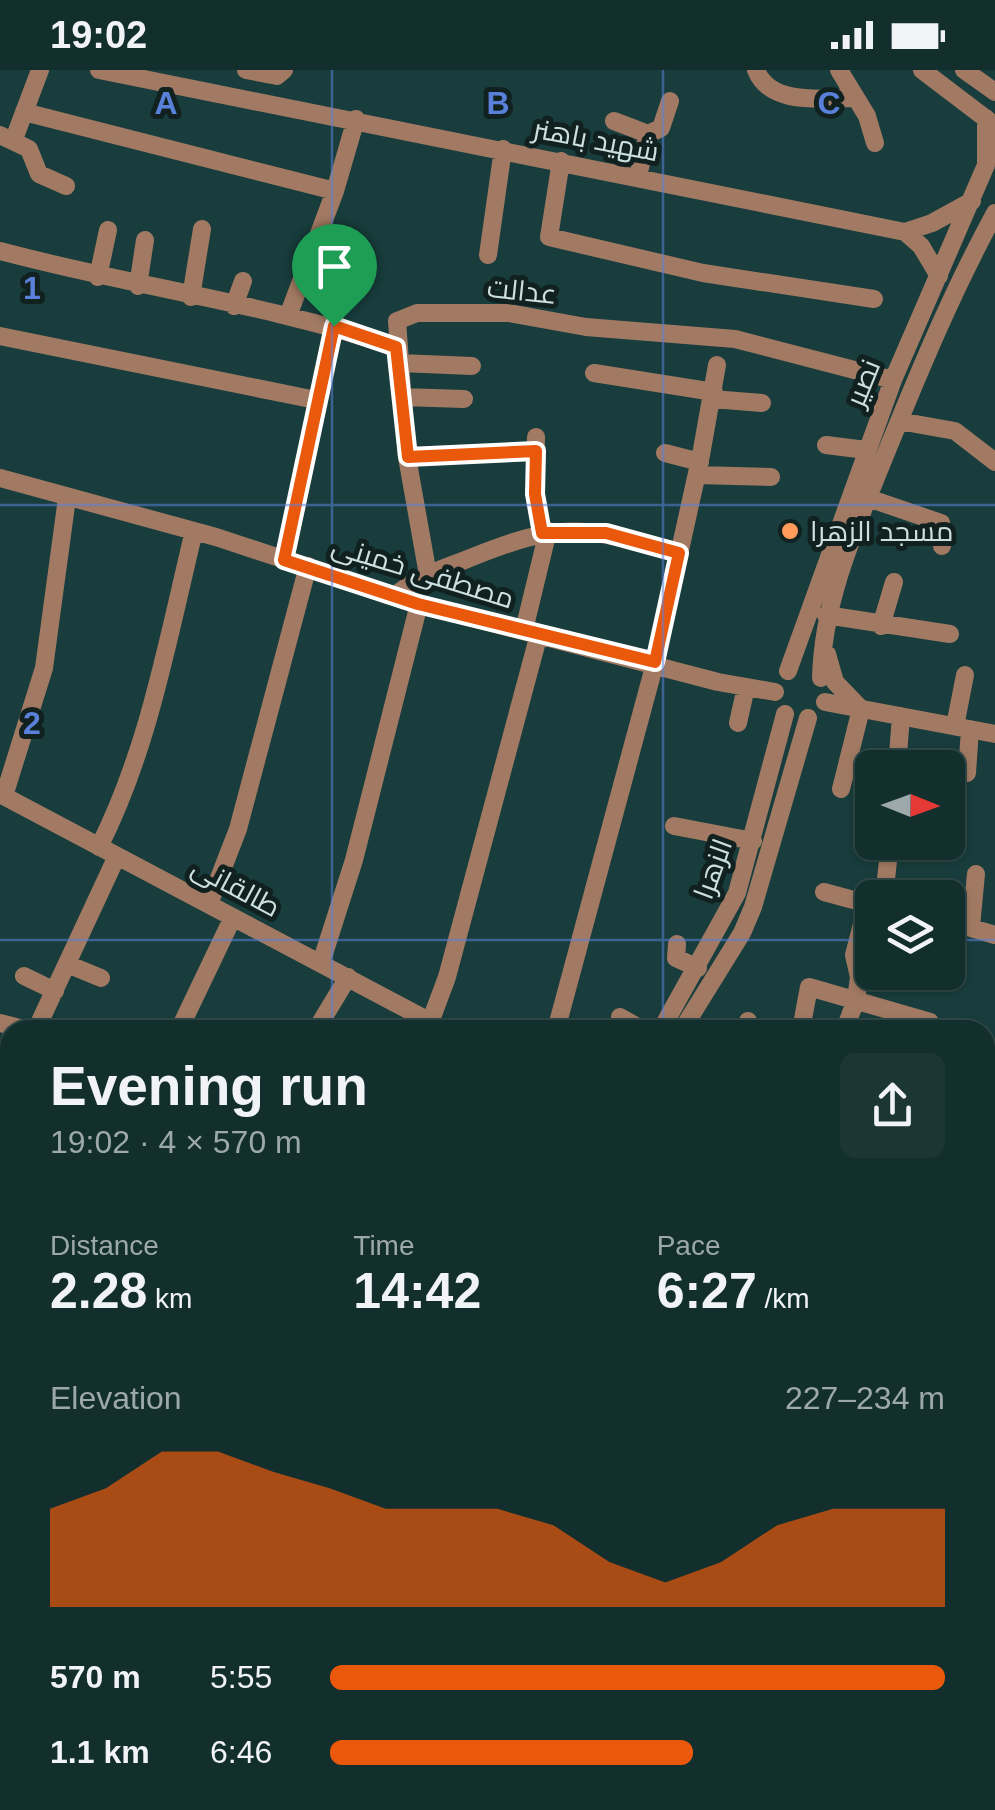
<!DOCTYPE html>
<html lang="en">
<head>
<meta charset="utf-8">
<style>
  :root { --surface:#122e2d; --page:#1b3635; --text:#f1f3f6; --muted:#9ca8aa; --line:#314a49; --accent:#ea580c }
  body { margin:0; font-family:Arial,Cairo,sans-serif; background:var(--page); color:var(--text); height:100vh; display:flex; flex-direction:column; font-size:38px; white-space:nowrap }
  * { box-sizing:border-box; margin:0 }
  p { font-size:32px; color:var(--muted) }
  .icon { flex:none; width:55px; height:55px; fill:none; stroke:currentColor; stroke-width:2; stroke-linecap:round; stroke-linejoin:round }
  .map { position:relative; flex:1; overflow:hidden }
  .panel { position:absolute; left:0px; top:950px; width:995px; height:790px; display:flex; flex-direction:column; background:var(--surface); border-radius:30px 30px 0 0; box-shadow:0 2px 8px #0004,0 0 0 2px var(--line) }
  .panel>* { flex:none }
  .needle { width:65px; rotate:91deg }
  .buttons { position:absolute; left:855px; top:680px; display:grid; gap:20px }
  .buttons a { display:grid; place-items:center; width:110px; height:110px; border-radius:15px; background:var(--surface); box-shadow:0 2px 8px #0004,0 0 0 2px var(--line); font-size:50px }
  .pin { position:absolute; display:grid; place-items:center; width:85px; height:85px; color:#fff; margin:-102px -42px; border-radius:50% 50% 50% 0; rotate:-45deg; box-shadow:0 0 10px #0007 }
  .pin .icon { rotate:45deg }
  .round { display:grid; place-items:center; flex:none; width:105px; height:105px; border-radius:15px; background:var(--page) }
  .headline { display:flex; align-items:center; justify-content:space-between; height:170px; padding:0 50px }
  h1 { font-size:55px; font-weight:700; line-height:75px }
  .metrics { display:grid; grid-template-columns:repeat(3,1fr); gap:15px; height:170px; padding:10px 50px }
  .metrics div { display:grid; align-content:center }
  .metrics b { font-size:50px; font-weight:700 }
  .metrics small { font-size:28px; font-weight:400 }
  .metrics p { font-size:28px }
  .chart { height:280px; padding:20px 50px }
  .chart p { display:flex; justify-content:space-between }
  .chart svg { width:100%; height:180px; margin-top:10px; fill:var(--accent); opacity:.7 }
  ul { padding:0 50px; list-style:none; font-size:32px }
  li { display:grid; grid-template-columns:160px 120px 1fr; align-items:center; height:75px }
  li i { height:25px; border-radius:12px; background:var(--accent) }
  .status { display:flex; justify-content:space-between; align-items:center; height:70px; padding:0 50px; background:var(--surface); direction:ltr }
  .status svg { height:28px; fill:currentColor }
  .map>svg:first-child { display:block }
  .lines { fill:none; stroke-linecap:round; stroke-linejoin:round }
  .minor { stroke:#a27a63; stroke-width:18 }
  .major { stroke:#f7c6a9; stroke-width:20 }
  .route-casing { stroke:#fff; stroke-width:20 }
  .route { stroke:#ea580c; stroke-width:12 }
  .grid { fill:none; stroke:#5a81da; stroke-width:2.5; stroke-opacity:0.55 }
  .poi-dot { fill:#ff9b5a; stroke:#112120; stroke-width:4 }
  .labels { text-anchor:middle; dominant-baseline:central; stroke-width:10; stroke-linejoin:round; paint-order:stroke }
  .street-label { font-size:28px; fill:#cce0df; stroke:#112120 }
  .poi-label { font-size:28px; fill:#cce0df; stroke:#112120; text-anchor:start }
  .grid-label { font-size:32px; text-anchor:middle; font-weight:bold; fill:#5a81da; stroke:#112120; stroke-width:10; stroke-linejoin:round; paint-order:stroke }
</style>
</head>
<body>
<div class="status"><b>19:02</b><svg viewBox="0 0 49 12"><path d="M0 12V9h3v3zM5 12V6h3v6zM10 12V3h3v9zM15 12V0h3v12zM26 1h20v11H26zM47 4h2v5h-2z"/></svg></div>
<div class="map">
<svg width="995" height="1740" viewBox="0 0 995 1740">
  <rect width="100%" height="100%" fill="#183d3c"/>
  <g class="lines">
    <path class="minor" d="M99,0L905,162L921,176L939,206
      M246,0L277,6L284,0
      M756,0C770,36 822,28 854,28
      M839,0L867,46L875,73
      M922,0L993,54
      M964,0L995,22
      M24,42L335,121
      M614,51L648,64
      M0,65L29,79L39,104L66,116
      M14,69L40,0
      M561,91L549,167L703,203L874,229
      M638,106L648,64L661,58L670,31
      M905,162L932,153L972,131
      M0,181C131,216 268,234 396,277
      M488,185L503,79
      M98,207L108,160
      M138,216L145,170
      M191,227L202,159
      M234,236L243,211
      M288,246L335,121L356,49
      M0,266L316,330
      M400,293L472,296
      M594,303L714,322
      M402,327L464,329
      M712,329L762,333
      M899,351L955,361L995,392
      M536,367L535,424L541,463
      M826,375L866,380
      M665,383L700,392
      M407,387L536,381
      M697,405L771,407
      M0,408L216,467L419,534L718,612L775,622
      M868,428L941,453L942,476
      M285,489L334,256
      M428,505L407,387L397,251L417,243H509L586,257L735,269L893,310
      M395,526C417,506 443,499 470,488C564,450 583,457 679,483
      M826,545L950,564
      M881,556L894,512
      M524,560L548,461
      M827,584L835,612L861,639L841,719
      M788,601L893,310L986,95V48
      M821,608C823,529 855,460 884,388C918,304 952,222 995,143
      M825,632L995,664
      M738,653L746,617
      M955,656L965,605
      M897,698L901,646
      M967,703L970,659
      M0,724L446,960
      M4,726L44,598L67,428
      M674,756L753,771
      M99,777C149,678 168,568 194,461
      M824,822L872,835
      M884,828L890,772
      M209,834L238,759L308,496
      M948,851L995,865
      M971,857L976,804
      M677,874L676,888L698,898
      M321,893L354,790L419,534
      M67,894L101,908
      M24,906L55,921
      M620,947L643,960
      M803,949L809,917L930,952
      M431,950L447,907L539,564
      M0,953L28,960
      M846,956L856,930L859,907L854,885L867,835
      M36,960L117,786
      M179,960L233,847
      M316,960L348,907
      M556,960L655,593L701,385L717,295
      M661,960L737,823L785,644
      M682,960L742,863L753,837L808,648
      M744,960L748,951
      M0,1022L10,1025
      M0,1075L10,1043
      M985,1142L995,1147
      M985,1182L995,1167
      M985,1213L995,1223
      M0,1278L10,1269
      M985,1364L995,1357
      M985,1435L995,1445
      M850,1730L886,1740
      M924,1740L926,1730"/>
    <path class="major" d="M0,1315L10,1322
      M0,1356L10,1363
      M560,1730L576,1740
      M615,1730L629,1740"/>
  </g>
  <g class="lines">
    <g class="route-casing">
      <path id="route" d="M334,256L396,277L408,387L536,381L535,424L542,463H606L679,483L655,592L418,534L284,490Z"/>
    </g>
    <use href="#route" class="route"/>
  </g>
  <path class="grid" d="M332,0V960M663,0V960M0,435H995M0,870H872M948,870H995M0,1305H10M985,1305H995M332,1730V1740M663,1730V1740"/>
  <circle class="poi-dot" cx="790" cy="461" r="10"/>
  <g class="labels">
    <g class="street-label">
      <text transform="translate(596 70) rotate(11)">شهید باهنر</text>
      <text transform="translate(522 221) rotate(6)">عدالت</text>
      <text transform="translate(863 313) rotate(-68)">نصیر</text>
      <text transform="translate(423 502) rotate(17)">مصطفی خمینی</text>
      <text transform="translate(713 799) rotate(-70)">الزهرا</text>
      <text transform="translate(236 817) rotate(28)">طالقانی</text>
    </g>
    <g class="poi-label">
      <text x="810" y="461">مسجد الزهرا</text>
    </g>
  </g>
  <g class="grid-label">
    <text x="166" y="44">A</text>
    <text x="498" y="44">B</text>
    <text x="829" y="44">C</text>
    <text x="32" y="229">1</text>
    <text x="32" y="664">2</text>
  </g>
</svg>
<div class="buttons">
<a><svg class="needle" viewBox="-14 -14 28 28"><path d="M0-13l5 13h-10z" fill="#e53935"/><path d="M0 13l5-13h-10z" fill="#9ca8aa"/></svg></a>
<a><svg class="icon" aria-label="layers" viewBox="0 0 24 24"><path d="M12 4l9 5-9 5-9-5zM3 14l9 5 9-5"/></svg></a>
</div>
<div class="pin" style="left:334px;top:256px;background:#1e9e55"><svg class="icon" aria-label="arrive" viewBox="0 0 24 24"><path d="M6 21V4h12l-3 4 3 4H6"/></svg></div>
<section class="panel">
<div class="headline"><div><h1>Evening run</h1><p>19:02 · 4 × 570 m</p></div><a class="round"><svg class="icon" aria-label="share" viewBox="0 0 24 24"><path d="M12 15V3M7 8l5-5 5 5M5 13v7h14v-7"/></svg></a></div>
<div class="metrics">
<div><p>Distance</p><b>2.28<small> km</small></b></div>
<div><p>Time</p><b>14:42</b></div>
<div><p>Pace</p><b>6:27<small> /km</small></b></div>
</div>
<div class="chart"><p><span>Elevation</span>227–234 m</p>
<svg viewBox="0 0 160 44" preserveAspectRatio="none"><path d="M0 44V20L10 15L20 6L30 6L40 11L50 15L60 20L70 20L80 20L90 24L100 33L110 38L120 33L130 24L140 20L150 20L160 20V44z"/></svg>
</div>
<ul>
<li><b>570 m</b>5:55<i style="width:100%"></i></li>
<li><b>1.1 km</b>6:46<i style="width:59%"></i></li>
</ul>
</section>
</div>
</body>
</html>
